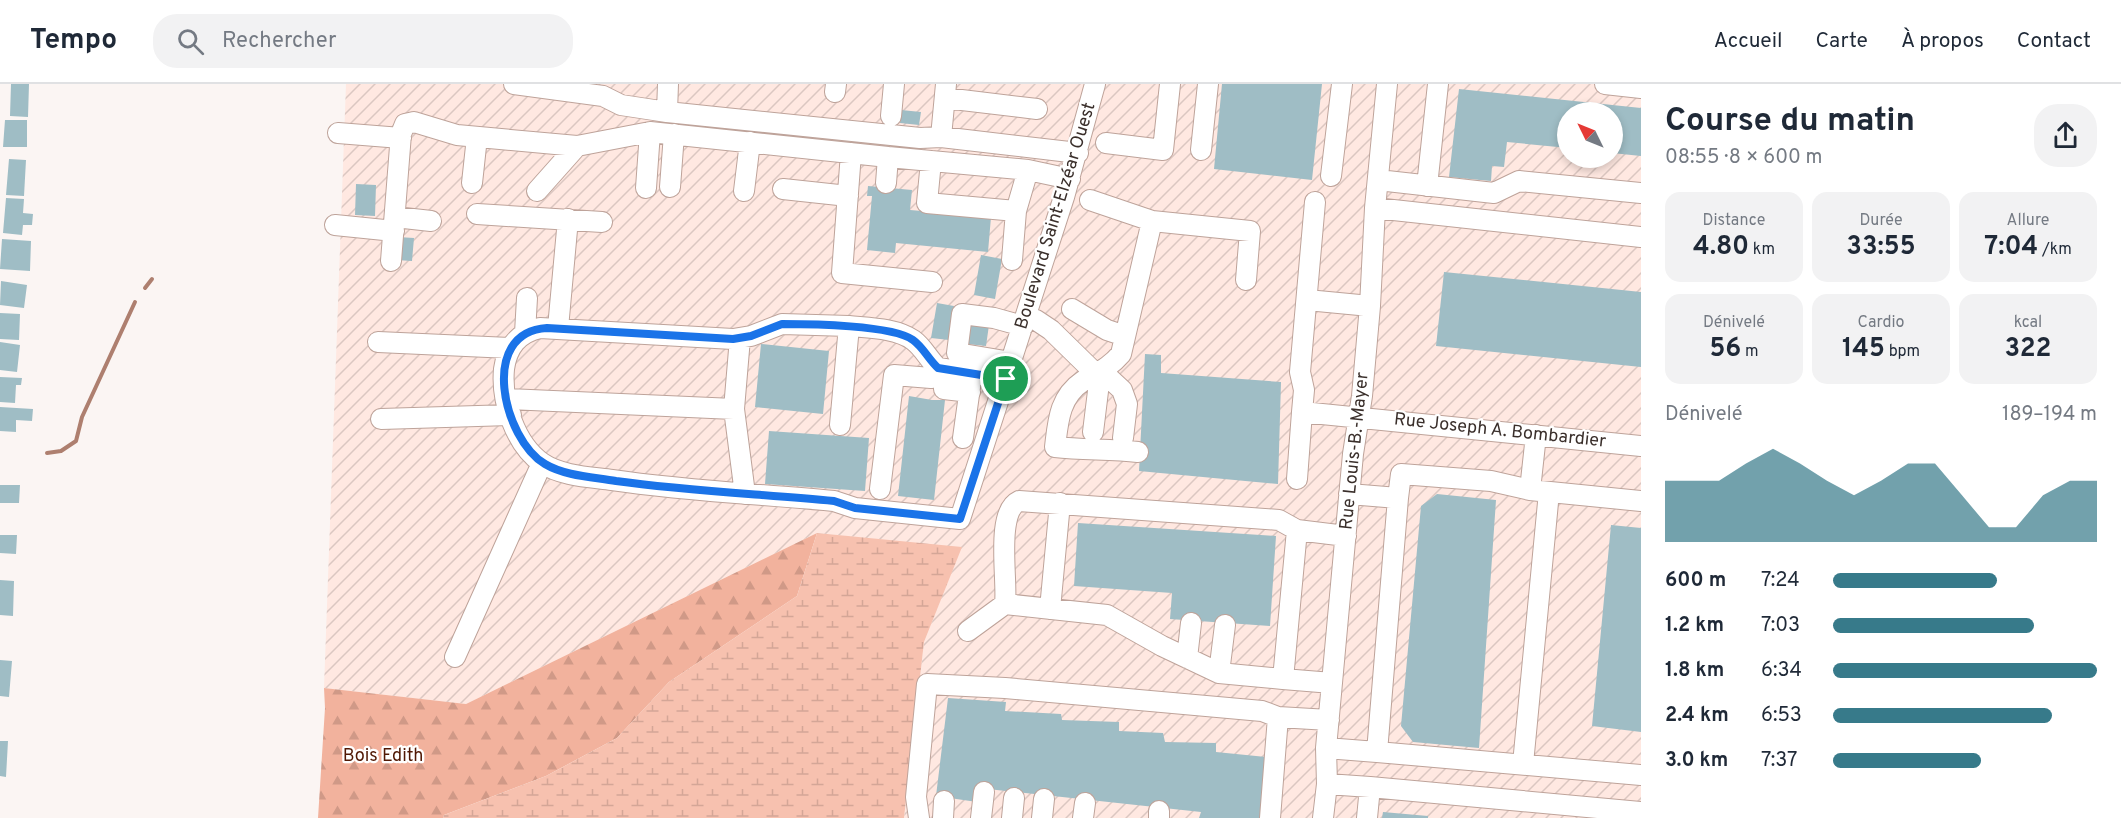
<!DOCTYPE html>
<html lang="fr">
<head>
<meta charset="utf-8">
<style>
  :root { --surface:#fff; --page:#f2f2f3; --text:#1f2937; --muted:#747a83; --line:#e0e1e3; --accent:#377a8a }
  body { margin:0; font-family:Overpass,sans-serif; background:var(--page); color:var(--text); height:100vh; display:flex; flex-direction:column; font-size:22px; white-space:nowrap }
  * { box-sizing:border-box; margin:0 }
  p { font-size:20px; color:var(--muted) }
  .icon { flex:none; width:33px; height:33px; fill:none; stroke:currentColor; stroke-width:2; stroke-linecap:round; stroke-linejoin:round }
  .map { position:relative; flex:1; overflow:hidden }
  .side { display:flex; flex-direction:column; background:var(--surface); width:480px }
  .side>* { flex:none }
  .needle { width:39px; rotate:313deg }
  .buttons { position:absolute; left:1557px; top:18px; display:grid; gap:12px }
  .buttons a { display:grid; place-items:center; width:66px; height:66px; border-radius:50%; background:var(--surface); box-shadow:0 3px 9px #0003; font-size:30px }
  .pin { position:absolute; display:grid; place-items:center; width:51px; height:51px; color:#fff; margin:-26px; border:3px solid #fff; border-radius:50%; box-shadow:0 2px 6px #0007 }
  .round { display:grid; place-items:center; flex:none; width:63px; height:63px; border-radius:24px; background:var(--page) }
  .head { display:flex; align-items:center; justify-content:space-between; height:102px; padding:0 24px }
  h1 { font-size:33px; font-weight:700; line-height:45px }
  .metrics { display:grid; grid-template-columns:repeat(3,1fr); gap:9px; height:102px; padding:6px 24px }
  .metrics div { display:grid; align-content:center; border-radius:15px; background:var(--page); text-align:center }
  .metrics b { font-size:26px; font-weight:700 }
  .metrics small { font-size:16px; font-weight:400 }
  .metrics p { font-size:16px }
  .chart { height:168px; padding:12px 24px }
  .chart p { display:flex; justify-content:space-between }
  .chart svg { width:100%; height:108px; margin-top:6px; fill:var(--accent); opacity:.7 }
  ul { padding:0 24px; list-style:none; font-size:20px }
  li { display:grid; grid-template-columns:96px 72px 1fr; align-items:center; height:45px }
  li i { height:15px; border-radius:8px; background:var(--accent) }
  header { display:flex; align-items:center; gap:36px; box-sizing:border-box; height:84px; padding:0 30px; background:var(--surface); border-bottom:2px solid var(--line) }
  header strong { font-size:28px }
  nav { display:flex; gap:33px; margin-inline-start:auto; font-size:21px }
  .search { width:420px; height:54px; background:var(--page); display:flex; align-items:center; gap:15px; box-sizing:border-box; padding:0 21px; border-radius:24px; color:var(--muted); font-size:22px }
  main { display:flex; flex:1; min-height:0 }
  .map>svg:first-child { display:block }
  .industrial { fill:url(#industrial-furrows); fill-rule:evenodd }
  .forest { fill:url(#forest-firs) }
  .wetland { fill:url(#wetland-marsh) }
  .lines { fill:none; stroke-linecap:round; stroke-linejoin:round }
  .stream { stroke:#ae7f6f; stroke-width:4 }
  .building { fill:#9fbdc5 }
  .minor-casing { stroke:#bea39a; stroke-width:22 }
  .minor { stroke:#fff; stroke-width:20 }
  .route-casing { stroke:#fff; stroke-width:12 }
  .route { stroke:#1a73e8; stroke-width:8 }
  .labels { text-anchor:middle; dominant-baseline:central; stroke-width:4.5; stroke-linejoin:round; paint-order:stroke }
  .street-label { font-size:18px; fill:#3a2f2b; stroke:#fff }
  .park-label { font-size:18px; fill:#501804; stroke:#fff }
</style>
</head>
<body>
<header>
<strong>Tempo</strong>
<div class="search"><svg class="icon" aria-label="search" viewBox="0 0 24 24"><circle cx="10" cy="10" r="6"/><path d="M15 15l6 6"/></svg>Rechercher</div>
<nav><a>Accueil</a><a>Carte</a><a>À propos</a><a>Contact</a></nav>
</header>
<main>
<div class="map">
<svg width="1641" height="734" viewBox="0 0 1641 734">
  <defs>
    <pattern id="industrial-furrows" width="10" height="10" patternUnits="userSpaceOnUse" patternTransform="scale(1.5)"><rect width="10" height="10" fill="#ffe8e1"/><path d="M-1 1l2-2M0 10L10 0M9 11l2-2" fill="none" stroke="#dbc7c1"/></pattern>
    <pattern id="forest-firs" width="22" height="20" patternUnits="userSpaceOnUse" patternTransform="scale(1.5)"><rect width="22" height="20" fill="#f2b29d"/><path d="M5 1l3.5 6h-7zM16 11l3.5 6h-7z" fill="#d09987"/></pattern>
    <pattern id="wetland-marsh" width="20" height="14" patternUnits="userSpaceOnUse" patternTransform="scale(1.5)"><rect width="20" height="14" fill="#f7c1af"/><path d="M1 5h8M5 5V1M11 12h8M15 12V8" fill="none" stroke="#d4a697"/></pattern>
  </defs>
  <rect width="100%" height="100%" fill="#fbf5f3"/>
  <path class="industrial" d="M346,0H1641V734H904L924,558L961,464L817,449L466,620L324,604ZM1568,28H1612V74H1568Z"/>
  <path class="forest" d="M817,449L797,512L669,598L617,654L546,692L444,731L443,734H318L325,624L324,604L466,620Z"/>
  <path class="wetland" d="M817,449L962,463L924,558L904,734H443L444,731L546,692L617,654L669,598L797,512Z"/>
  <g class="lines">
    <path class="stream" d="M145,204L152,195
      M47,369L61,367L76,357L82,333L135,218"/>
  </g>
  <path class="building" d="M11,0H29L28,33L10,32Z
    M1222,0H1322L1312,96L1214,85Z
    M1459,5L1641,24V72L1612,69V28H1568V64L1507,58L1504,83L1492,82L1491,97L1449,93Z
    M901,26L921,28L919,41L900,39Z
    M5,36H27V63H3Z
    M9,75L26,76L24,112L6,111Z
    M356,100L376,101L375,132L355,131Z
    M868,102L912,106L910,126L991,133L988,168L896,159L895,169L867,166L872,112H867Z
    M6,114L24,115L23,129L33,130L32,141H23L22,151L3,149Z
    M398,153L414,154L412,177L396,176Z
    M2,155L31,157L30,187L0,185Z
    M981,171L1002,175L995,215L974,211Z
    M1444,188L1641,208V283L1436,262Z
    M1,197L27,201L24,224L0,221Z
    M937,219L954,222L949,256L931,254Z
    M0,229L20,230L19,256L0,255Z
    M971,239L989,241L986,262L967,260Z
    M0,258L20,261L17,288L0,286Z
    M761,260L829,267L823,330L755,323Z
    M1145,270L1161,271V289L1281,298L1278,400L1139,387Z
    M0,293L22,294L21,301H16L15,319L0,318Z
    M909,312L932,316H945L934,416L898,412Z
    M0,323L33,325L32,337L16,336V348L0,347Z
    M769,347L869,354L865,407L765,400Z
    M0,401H20L19,419H0Z
    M1437,410L1496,416L1479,664L1413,658L1401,642L1421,422Z
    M1078,439L1276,452L1270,542L1170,535L1172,509L1074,502Z
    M1611,441L1641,444V648L1592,642Z
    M0,451H17L16,470L0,469Z
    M0,496L14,497L13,532L0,531Z
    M0,576L12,577L9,613L0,612Z
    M948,614L1006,618L1005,627L1061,630L1062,636L1119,638V647L1163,649L1165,658L1216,659V668L1266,673L1263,734H1199L1201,728L978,704L977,718L936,712Z
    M0,657H8L6,693L0,692Z
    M1383,728L1428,732V734H1382Z"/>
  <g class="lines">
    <g class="minor-casing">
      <path id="minor" d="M514,0L603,12L621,21L667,28
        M668,0L667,28L920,54L941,53
        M946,0L941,53L1078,69
        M1605,0L1641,4
        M835,8L836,0
        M945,14L1037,25
        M891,32L894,0
        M338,49L401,54
        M1106,59L1163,66L1170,0
        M1201,66L1208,0
        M851,69L842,189L932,198
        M931,77L927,119L1016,127
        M1331,92L1342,0
        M1378,96L1494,109L1519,97L1641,109
        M472,99L477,53
        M886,99L888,73L1028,86
        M1427,102L1438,0
        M670,103L674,50
        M646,104L650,48
        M783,105L848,112
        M537,107L577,62
        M744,107L750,58
        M1090,116L1152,137L1250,147L1246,196
        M1315,118L1300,288L1304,306L1302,328L1641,362
        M1375,124L1641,153
        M477,130L602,138
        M395,133L431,137
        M335,141L394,147
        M1012,176L1016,127L1028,86L1070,95
        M391,177L401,50L405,40L414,38L457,51L577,62L650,48L888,73
        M1307,216L1370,222
        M1072,225L1107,246L1125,252
        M1026,232L1036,236L1051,246L1096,290L1108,293L1122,306L1127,320L1123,354
        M849,242L782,240L751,252L733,255L540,244C518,249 507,263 504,285C501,317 515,360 542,379C561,392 590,393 612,396C686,407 760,410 834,417L855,424L960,435L1064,113L1095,0
        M558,244L568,135
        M525,249L527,214
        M740,254L734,325L745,410
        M378,258L510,264
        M1011,278L957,269L962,230L994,234L1023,242
        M944,305L970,308
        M506,315L734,325
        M381,335L511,331
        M840,341L849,242C869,244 896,244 913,256C923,263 929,276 938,284L972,289
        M1093,348L1099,299L1096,290
        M1536,351L1530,406L1641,417
        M963,354L972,289L1006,295
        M1138,368C1110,365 1083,366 1055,363C1058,338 1059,313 1083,297C1098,288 1109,284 1121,270L1152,137
        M1297,395L1302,328
        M880,405L894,291L931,294L935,293L942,286
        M1398,414L1401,390L1491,397L1530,406
        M1050,525L1060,419
        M968,547L1005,520
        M455,573L542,379
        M1187,574L1191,539
        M1219,589L1225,541
        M1283,595L1219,589L1162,562L1107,531L1005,520C1008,497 995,428 1019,417L1279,436L1297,446
        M1332,599L1283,595L1297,446L1346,452
        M1326,664L1377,668L1398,414L1349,410
        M1377,668L1641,691
        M1523,680L1549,408
        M1327,700L1370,703L1367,734
        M1370,703L1641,728
        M919,734L916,713L927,600L1005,604L1262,627L1278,633
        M943,734L944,717
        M981,734L984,708
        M1012,734L1014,714
        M1042,734L1044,715
        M1083,734L1085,719
        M1159,734V727
        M1270,734L1278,633L1329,636
        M1323,734L1327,700L1326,664L1353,370L1362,312L1370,222L1375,124L1387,0"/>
    </g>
    <use href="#minor" class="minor"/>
  </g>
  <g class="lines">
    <g class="route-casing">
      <path id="route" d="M782,240C809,240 893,241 913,256C923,263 929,276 938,284L1006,295L960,435L855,424L834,417C761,410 688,407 616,397C593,393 565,392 545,380C503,355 478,248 547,244L733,255L751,252Z"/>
    </g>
    <use href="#route" class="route"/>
  </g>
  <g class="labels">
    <g class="street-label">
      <text transform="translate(1056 132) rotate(-73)">Boulevard Saint-Elzéar Ouest</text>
      <text transform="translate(1500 347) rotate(6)">Rue Joseph A. Bombardier</text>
      <text transform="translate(1355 367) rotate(-84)">Rue Louis-B.-Mayer</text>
    </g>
    <g class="park-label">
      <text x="383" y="672">Bois Edith</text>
    </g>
  </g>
</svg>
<div class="buttons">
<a><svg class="needle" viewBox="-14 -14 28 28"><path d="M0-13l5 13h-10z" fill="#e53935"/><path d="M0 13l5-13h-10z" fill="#747a83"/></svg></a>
</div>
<div class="pin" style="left:1006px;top:295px;background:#1e9e55"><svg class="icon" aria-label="arrive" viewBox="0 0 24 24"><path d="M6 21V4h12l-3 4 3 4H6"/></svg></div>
</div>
<section class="side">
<div class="head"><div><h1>Course du matin</h1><p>08:55 · 8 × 600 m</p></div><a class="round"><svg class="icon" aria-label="share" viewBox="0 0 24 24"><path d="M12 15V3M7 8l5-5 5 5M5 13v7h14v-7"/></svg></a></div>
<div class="metrics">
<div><p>Distance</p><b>4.80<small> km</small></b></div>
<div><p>Durée</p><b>33:55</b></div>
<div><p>Allure</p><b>7:04<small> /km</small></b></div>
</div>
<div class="metrics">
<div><p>Dénivelé</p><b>56<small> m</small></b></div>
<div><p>Cardio</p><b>145<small> bpm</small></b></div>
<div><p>kcal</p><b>322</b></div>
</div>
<div class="chart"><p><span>Dénivelé</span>189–194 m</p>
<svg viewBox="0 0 160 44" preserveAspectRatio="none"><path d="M0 44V19L10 19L20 19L30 12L40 6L50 12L60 19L70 25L80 19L90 12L100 12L110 25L120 38L130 38L140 25L150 19L160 19V44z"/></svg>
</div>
<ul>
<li><b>600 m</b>7:24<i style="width:62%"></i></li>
<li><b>1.2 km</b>7:03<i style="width:76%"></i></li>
<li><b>1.8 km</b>6:34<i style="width:100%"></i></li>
<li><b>2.4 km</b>6:53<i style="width:83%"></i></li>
<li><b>3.0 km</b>7:37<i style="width:56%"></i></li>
</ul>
</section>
</main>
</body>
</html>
